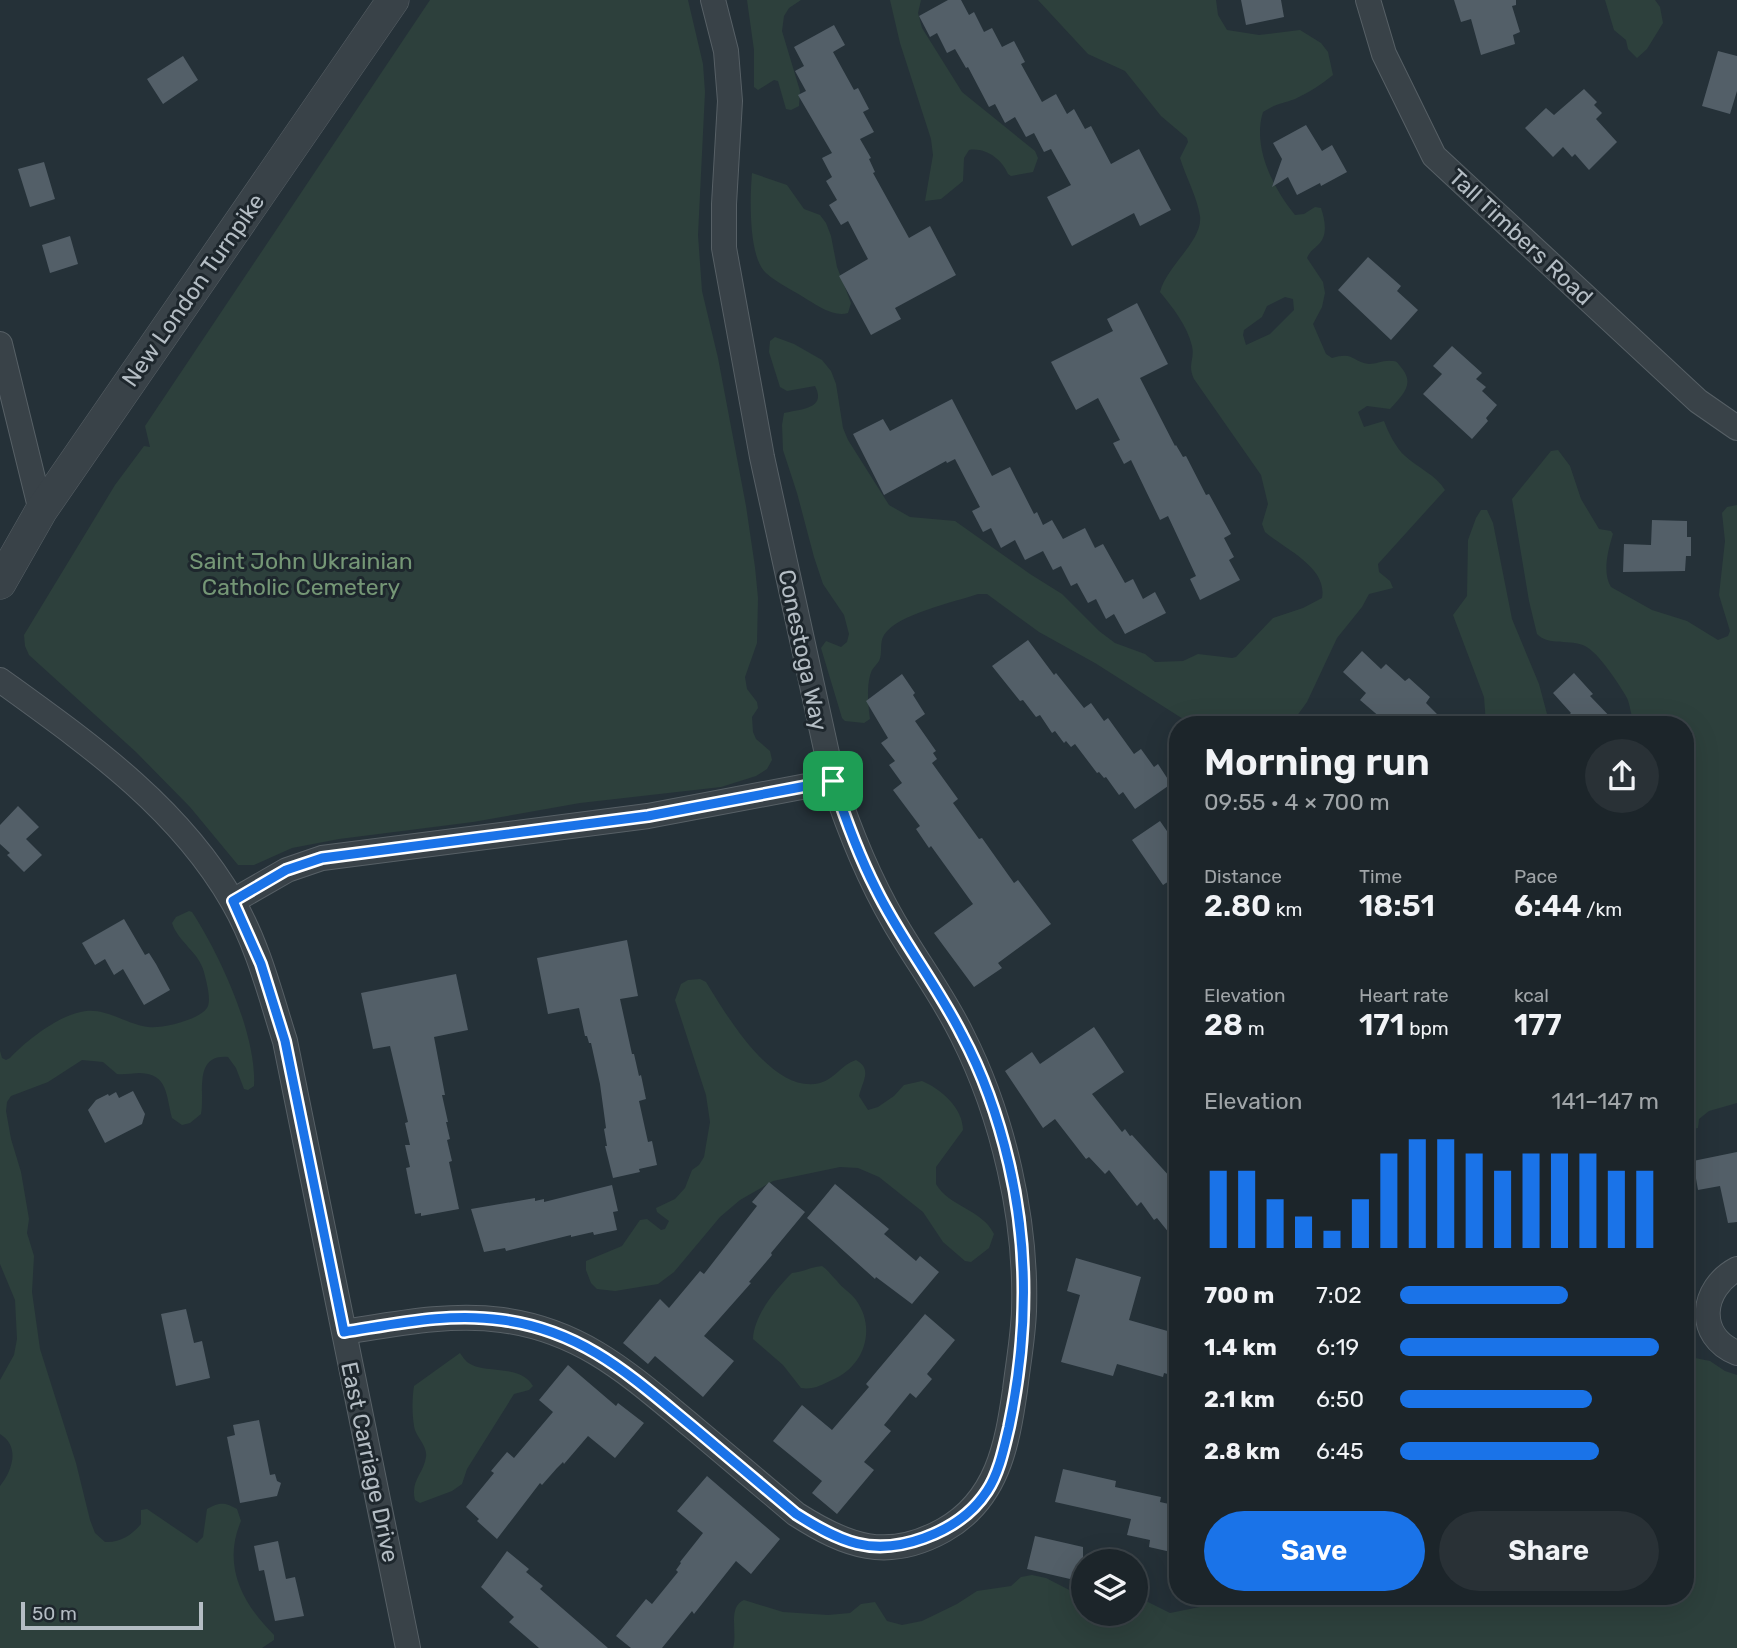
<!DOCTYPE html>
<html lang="en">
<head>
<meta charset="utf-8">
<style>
  :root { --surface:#1c252a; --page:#293136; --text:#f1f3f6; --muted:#a0a5a8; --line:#3a4247; --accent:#1a73e8 }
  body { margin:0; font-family:Rubik,sans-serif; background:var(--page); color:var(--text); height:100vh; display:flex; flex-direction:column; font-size:26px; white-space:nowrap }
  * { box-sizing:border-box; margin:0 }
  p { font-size:23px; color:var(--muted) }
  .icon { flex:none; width:38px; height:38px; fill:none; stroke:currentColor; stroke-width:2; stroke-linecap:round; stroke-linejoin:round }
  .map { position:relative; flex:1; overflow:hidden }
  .details { position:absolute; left:1169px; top:716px; width:525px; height:889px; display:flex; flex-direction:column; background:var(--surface); border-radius:28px; box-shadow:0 7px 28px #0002,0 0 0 2px var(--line) }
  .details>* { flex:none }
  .tools { position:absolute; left:1071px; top:1549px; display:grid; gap:14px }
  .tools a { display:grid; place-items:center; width:77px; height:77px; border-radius:50%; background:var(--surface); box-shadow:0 7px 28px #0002,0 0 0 2px var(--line); font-size:35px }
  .scale { position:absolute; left:21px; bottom:18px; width:182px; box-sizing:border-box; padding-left:7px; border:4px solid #b4bdc4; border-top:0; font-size:19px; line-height:24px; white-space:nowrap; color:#b4bdc4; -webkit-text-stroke:5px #1e272d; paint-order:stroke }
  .pin { position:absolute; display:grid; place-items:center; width:60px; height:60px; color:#fff; margin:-30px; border-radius:14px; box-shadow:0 4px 10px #0006 }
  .round { display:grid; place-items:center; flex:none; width:74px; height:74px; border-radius:37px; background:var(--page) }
  .head { display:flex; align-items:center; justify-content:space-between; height:119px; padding:0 35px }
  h1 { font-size:38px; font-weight:600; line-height:52px }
  .stats { display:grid; grid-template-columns:repeat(3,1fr); gap:10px; height:119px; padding:7px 35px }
  .stats div { display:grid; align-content:center }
  .stats b { font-size:30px; font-weight:600 }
  .stats small { font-size:19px; font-weight:400 }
  .stats p { font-size:19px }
  .chart { height:196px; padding:14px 35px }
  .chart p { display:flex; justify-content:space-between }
  .chart svg { width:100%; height:126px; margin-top:7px; stroke:var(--accent); stroke-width:6 }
  .cta { display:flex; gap:14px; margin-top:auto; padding:14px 35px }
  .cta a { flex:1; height:80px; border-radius:42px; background:var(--accent); color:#fff; font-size:28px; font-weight:600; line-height:80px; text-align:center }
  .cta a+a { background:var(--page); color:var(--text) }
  ul { padding:0 35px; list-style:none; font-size:23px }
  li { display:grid; grid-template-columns:112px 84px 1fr; align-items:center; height:52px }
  li i { height:18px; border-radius:9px; background:var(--accent) }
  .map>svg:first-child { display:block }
  .green { fill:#2d403c; fill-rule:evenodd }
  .building { fill:#535f68 }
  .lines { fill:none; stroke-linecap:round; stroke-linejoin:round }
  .minor-casing { stroke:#576066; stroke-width:26 }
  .tertiary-casing { stroke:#576066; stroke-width:33 }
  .minor { stroke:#394248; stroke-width:24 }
  .tertiary { stroke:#394248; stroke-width:32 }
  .route-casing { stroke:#fff; stroke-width:14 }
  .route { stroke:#1a73e8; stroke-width:9 }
  .labels { text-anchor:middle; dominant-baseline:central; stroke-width:6; stroke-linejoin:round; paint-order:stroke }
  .street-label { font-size:23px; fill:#b4bdc4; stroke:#1e272d }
  .park-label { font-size:23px; fill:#759776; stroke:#1e272d }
</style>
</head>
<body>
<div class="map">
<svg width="1737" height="1648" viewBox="0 0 1737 1648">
  <rect width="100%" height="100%" fill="#253138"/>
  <path class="green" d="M430,0H688L703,64L705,92L698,235L702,291L718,358L746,506L755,567L758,598L757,643L745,677L747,689L757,702L758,708L752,717L753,732L756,739L770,751L772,760L767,769L756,776L721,787L580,803L473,822L339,839L292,848L254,865H238L190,807L136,752L29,655L25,646L24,635L115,485L144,446L150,447L145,426Z
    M747,0H801L789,8L784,16L782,31L800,91L799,106L791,110L786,109L778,81L774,80L758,90L754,87V50Z
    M890,0H921L918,13L922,28L962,92L1035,151L1038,158L1033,172L1011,176L1008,174C1002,159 985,147 969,150L964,158L963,181L941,199L925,201L933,155L931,139L900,43Z
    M1038,0H1216L1218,15L1227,30L1259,35L1300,30L1321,43L1328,52L1333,75C1322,84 1308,93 1295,99C1282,104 1277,103 1263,112C1252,147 1273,188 1295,215L1304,214L1315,207L1321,208C1325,220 1328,235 1319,244C1313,250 1310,251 1307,258L1323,282L1325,293L1322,307L1313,324L1326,354L1332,358C1354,351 1352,362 1369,364C1377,364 1384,360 1391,361C1397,361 1397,362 1400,366C1416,384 1403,394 1390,409L1367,406L1358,412L1364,427L1384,421C1388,432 1396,448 1405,456C1418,468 1436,475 1445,490L1378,564L1379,572L1390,581L1393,588L1369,594L1362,607L1337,638L1307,702L1291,724H1191L1095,663L1039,632L987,594H978C955,602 897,614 884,635C879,643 883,653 879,661C877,664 874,667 872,670C866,683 868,705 870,719L864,723L845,721L842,718L821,648L826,641L841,647L847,642L849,634L844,615L823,584L814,557L797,493L783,450L782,425L784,413C801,409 827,409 815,386L787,391L780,387L769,352L770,341L775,337L794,344L822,360L831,371L836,384L843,428L848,440L889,505L910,517L955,521L1030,574L1062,594L1099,631L1115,643L1145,654L1155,662L1183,661L1198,654L1232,658L1236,657L1273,618L1303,608L1322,598C1328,567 1284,549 1265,532L1262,524L1268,504L1261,475L1194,379C1187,364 1195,360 1192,346C1187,325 1173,308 1160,292C1167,265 1203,241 1200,216C1197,197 1186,177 1180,158L1188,142L1187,138L1161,116L1125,71L1088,54ZM1285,297L1293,299L1294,310L1270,334L1246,345L1243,335L1244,330L1262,317L1267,306Z
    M1605,0H1655L1660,7L1663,23L1647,49L1637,58L1628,49L1626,40L1614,30Z
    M752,173L787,185L804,209L820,215L826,223L831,236L837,267L851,303L848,313C834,317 820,307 808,300C795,291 778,284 766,273C748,257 750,197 752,173Z
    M1558,450L1570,466L1581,499L1599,529L1611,531L1613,534C1608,550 1602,573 1611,587L1652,610L1687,621L1718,640L1728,636L1730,631L1719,595L1725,541L1722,513L1727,507L1737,505V1103L1709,1111L1699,1119L1698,1128L1685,1130V724H1636C1630,716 1631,707 1627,698C1620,685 1598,652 1585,646C1571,639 1548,646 1537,634L1529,601L1512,499L1551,451Z
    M1481,510H1487L1493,523L1512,619L1539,684L1547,714L1553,724H1486L1484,697L1453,615L1467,596L1468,540L1476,518Z
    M189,911L192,912C220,955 257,1035 254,1086L248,1090L244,1089L236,1068L228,1057C193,1054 205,1093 201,1114L190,1123L182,1125L172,1118C166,1095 168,1074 140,1073C132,1073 124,1075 117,1074L103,1062L82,1060L48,1082L11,1096L7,1102L6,1111L11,1139L21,1172L29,1219L27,1233L34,1256L32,1292L40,1349L76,1463L90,1520L95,1533L105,1542C119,1543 131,1536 141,1524V1510L147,1509L197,1543L203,1537L207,1509C220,1502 224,1502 237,1509L241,1521C222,1565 242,1603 274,1635V1640L262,1648H0V1486C13,1470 20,1446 0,1434V1380L14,1355L17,1339L15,1300L0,1264V1051L2,1058L6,1060L10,1058C27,1040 60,1014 86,1011C108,1009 126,1024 148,1027C161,1029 199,1020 207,1008C212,1001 206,980 204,972C199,952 178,942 172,923L176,917Z
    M700,979L706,982C727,1016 773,1095 820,1083C835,1079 842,1064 856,1060C873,1069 862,1082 859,1096L868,1110L878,1107L894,1096L904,1085L922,1081C941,1089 963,1108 963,1130L936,1167V1184C949,1207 982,1209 994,1234L989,1248L971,1262L965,1261L943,1242L923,1212L879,1177L858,1168L840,1167L773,1181L740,1200L720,1217L674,1272L658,1284L615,1291L597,1289L591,1283L586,1270V1261L622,1246L640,1220L647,1219L661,1230L665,1229L669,1221L657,1212L656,1208L675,1199L685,1188L692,1170L699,1165L704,1157L710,1122L706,1095L675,1000L681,984L688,980Z
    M822,1266C828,1270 831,1275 837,1281C842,1288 851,1293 856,1300C877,1329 864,1367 832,1380C822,1385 813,1390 801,1388L783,1365L753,1339C754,1315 776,1289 792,1273C803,1272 811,1267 822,1266Z
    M460,1353C462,1356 464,1359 467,1362C483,1375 520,1363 533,1386L529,1390L514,1394L467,1469L462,1484L452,1491L420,1503L415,1500C410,1481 424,1473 426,1457C428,1446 415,1436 414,1426C412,1413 412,1399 414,1386Z
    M1685,1356L1710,1361L1725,1371L1737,1375V1648H733C738,1633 727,1607 744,1600L783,1612L828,1615L850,1613L861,1604L875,1602L887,1621L902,1625L922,1621L957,1604L977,1591L1011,1586L1021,1577L1032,1575L1046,1578L1083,1597V1614H1136V1599L1138,1597L1170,1613L1254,1596H1685Z"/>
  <path class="building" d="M948,0H961L969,15L974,12L984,32L992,28L1002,47L1014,41L1025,62L1021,64L1042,102L1056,94L1067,114L1074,109L1085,129L1091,126L1111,164L1139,149L1171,210L1140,226L1134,213L1072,246L1047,197L1071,185L1051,149L1044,152L1034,133L1026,137L1015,117L1005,123L995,104L989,107L968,67L966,68L955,49L947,53L937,33L930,37L919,16Z
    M1241,0H1281L1284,17L1246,25Z
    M1454,0H1516V5L1512,6L1520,32L1513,35L1515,44L1481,55L1471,19L1461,22Z
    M834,25L845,45L833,52L854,90L858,88L869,109L863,112L874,132L860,139L871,158L869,159L875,172L873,173L909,238L930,226L956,275L895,308L901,319L871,335L839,276L868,259L848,221L841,225L829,205L837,200L826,181L832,177L822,158L832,153L798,95L806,91L795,71L804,66L794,47Z
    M1718,51L1737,56V91L1730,114L1702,106Z
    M183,56L198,80L163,104L147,79Z
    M1584,89L1597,102L1594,105L1602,113L1596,119L1617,142L1589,170L1575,154L1572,157L1563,147L1553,157L1525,128L1546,108L1554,115Z
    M1306,125L1322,151L1332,145L1347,172L1321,186L1320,183L1297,195L1288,177L1272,187L1282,159L1273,143Z
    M44,162L55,199L30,207L18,169Z
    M70,236L78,264L50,273L42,245Z
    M1368,257L1401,286L1397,291L1418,310L1391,340L1338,290Z
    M1137,303L1168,364L1140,378L1175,446L1176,445L1183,457L1186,456L1206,495L1209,494L1231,534L1224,538L1234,557L1229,560L1240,580L1200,600L1190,579L1196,576L1168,516L1160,520L1131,460L1124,464L1113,443L1120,440L1098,398L1076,410L1051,362L1113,331L1107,319Z
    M1452,346L1482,373L1476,379L1486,387L1482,391L1497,405L1486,418L1488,421L1472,439L1423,394L1442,374L1433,366Z
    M952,399L992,476L1010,467L1034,514L1037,512L1043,525L1052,520L1063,539L1085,528L1095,548L1103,544L1125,583L1133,579L1143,599L1155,592L1166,613L1125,634L1114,614L1106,619L1096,599L1088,603L1077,583L1071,586L1061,566L1053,570L1043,551L1025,560L1015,540L1001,548L991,528L983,532L972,511L980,507L955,459L947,463L946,461L884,495L853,434L883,419L890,431Z
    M1652,520L1687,521V537H1691V556H1686L1685,571L1623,572L1624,544L1651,545Z
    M1028,640L1054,675L1056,673L1084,708L1091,703L1104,721L1108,718L1134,754L1141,749L1154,767L1158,764L1171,784L1135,809L1123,792L1119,795L1106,777L1104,778L1099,772L1097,773L1075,744L1071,747L1066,741L1064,743L1055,731L1052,733L1040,715L1036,717L1023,700L1020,701L992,666Z
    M1362,651L1381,669L1386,664L1405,681L1409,678L1430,697L1426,703L1438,715L1430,724H1388L1360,700L1366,693L1343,672Z
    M1574,673L1593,694L1590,696L1617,724H1559L1571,713L1553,693Z
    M902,674L915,693L913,695L925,714L915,721L936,751L933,753L937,759L932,763L958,799L953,803L979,839L982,838L1014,883L1018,880L1051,924L998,963L1002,968L974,987L934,933L973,904L931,846L929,848L916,829L920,826L893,790L902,783L889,765L895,761L881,743L888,738L866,701Z
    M18,806L39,827L26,839L42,855L24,872L7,855L10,853L0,844V825Z
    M1160,821L1178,847V875L1163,885L1132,840Z
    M124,919L145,955L149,953L156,964L170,990L144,1005L123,969L114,975L105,959L95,965L82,943Z
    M627,940L638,996L620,999L632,1054H634L639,1076L641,1075L646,1099L639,1101L648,1142L652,1141L657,1165L639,1169L640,1172L613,1178L605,1146H607L604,1129L606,1128L600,1084L591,1043H589L587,1036H585L579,1008L548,1014L537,958Z
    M456,974L468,1030L434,1037L445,1095H442L448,1122H446L450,1139L447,1140L452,1161L449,1162L459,1209L421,1216V1213L415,1214L406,1168L410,1167L405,1145H410L405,1123L408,1122L390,1046L373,1049L361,993Z
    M1094,1027L1124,1072L1092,1094L1122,1132L1125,1129L1130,1136L1132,1135L1171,1178L1178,1173V1244L1157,1218L1154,1220L1141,1202L1137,1206L1109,1170L1105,1174L1089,1157L1086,1159L1055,1119L1043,1128L1005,1071L1032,1052L1040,1064Z
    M133,1091L145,1114L142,1124L105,1143L88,1110L96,1100L108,1094L109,1096L116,1092L119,1098Z
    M1737,1152V1222L1728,1223L1720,1186L1698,1190L1693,1161Z
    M769,1182L805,1212L771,1253L772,1255L749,1282L751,1283L704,1336L734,1361L703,1397L655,1356L648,1364L623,1343L660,1299L669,1308L700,1271L704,1274L757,1206L752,1202Z
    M835,1184L889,1229L884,1234L916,1261L920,1256L939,1272L912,1304L876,1277L875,1279L807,1218Z
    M612,1185L618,1211L613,1212L617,1230L594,1235L593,1232L571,1237V1235L506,1251L505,1248L484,1252L471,1209L535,1198V1201L544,1199V1202Z
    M1076,1258L1141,1277L1129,1320L1178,1334V1377L1164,1373L1163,1377L1117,1364L1113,1376L1061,1362L1080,1295L1067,1291Z
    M186,1309L194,1343L202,1341L210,1378L176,1386L161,1314Z
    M925,1314L955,1340L927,1374L932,1379L916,1398L910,1393L884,1425L891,1431L864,1462L874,1470L837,1514L812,1493L822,1481L773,1441L802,1405L832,1430L869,1387L866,1384Z
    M568,1365L616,1406L618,1403L644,1423L615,1458L588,1436L564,1464L563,1462L557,1468L542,1485L540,1483L497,1539L477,1521L479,1519L466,1507L494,1473L491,1471L507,1452L514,1458L553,1412L539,1400Z
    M259,1420L270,1475L275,1474L277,1481L281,1483L277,1496L240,1503L227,1437L235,1435L233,1425Z
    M1063,1469L1116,1481L1115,1487L1161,1497L1160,1502L1178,1506V1544L1173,1543L1171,1552L1149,1547L1150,1540L1127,1535L1131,1519L1055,1502Z
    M707,1476L780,1539L751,1574L736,1561L694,1614L692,1611L662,1648H631L616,1636L646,1599L652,1604L678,1572L676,1570L681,1563L680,1562L703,1533L677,1511Z
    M1035,1536L1083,1547V1582L1027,1569Z
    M278,1541L286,1579L295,1577L304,1616L275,1621L264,1570L259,1571L254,1546Z
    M507,1551L529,1569L526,1572L543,1586L540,1589L608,1648H539L509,1622L514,1617L481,1587Z"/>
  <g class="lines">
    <g class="minor-casing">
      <path id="minor" d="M1368,0L1384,54L1434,156L1698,401L1737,428
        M0,344L41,511
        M0,680C87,743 178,806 233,902C258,945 270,994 285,1041L408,1648
        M233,901L287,870L322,858L648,816L833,781
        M1737,1269C1701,1288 1695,1336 1737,1353
        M344,1332C396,1324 449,1313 502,1320C585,1331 633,1378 694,1428C728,1457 762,1485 796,1514C846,1546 887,1562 944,1530C997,1500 1007,1446 1015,1390C1018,1364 1023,1338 1024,1311C1027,1220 1003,1116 962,1035C943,996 916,960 894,922C868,877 849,830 833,781L762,457L724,248V204L730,101L726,51L713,0"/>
    </g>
    <g class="tertiary-casing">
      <path id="tertiary" d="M0,583L41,511L393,0"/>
    </g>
    <use href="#minor" class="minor"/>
    <use href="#tertiary" class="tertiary"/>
  </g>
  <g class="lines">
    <g class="route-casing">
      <path id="route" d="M833,781C845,818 858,854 876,889C901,940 937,985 962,1035C983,1074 999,1121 1009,1164C1029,1250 1027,1341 1009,1427C1004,1448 999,1473 987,1491C972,1514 949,1529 924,1538C872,1557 840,1542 796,1514C762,1485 728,1457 694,1428C633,1378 585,1331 502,1320C449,1312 396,1324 344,1332L285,1041L261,964L233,901L286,870L322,858L648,816Z"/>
    </g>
    <use href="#route" class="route"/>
  </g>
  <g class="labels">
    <g class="street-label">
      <text transform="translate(1521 237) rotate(43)">Tall Timbers Road</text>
      <text transform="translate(193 290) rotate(-55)">New London Turnpike</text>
      <text transform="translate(803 650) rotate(78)">Conestoga Way</text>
      <text transform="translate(370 1462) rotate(78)">East Carriage Drive</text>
    </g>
    <g class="park-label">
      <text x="301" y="561">Saint John Ukrainian<tspan x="301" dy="26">Catholic Cemetery</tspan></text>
    </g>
  </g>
</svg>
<div class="tools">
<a><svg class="icon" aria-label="layers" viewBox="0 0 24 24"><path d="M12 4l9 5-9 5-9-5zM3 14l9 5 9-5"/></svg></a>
</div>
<div class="scale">50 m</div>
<div class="pin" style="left:833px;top:781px;background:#1e9e55"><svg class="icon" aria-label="arrive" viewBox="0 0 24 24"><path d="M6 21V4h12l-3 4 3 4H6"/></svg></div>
<section class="details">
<div class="head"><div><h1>Morning run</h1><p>09:55 · 4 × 700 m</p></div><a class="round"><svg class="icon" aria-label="share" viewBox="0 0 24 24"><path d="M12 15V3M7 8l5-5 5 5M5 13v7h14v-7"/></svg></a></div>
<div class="stats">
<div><p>Distance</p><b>2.80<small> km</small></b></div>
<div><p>Time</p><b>18:51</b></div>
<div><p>Pace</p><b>6:44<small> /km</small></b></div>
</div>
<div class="stats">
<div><p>Elevation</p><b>28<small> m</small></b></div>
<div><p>Heart rate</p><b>171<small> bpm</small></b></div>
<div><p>kcal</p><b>177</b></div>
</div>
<div class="chart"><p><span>Elevation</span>141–147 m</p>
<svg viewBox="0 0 160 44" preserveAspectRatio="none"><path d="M5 44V17M15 44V17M25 44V27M35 44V33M45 44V38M55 44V27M65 44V11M75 44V6M85 44V6M95 44V11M105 44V17M115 44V11M125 44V11M135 44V11M145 44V17M155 44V17"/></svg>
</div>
<ul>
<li><b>700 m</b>7:02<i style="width:65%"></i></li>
<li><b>1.4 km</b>6:19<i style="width:100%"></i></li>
<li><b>2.1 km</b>6:50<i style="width:74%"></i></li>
<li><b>2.8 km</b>6:45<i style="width:77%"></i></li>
</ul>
<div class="cta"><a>Save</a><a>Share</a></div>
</section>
</div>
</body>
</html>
